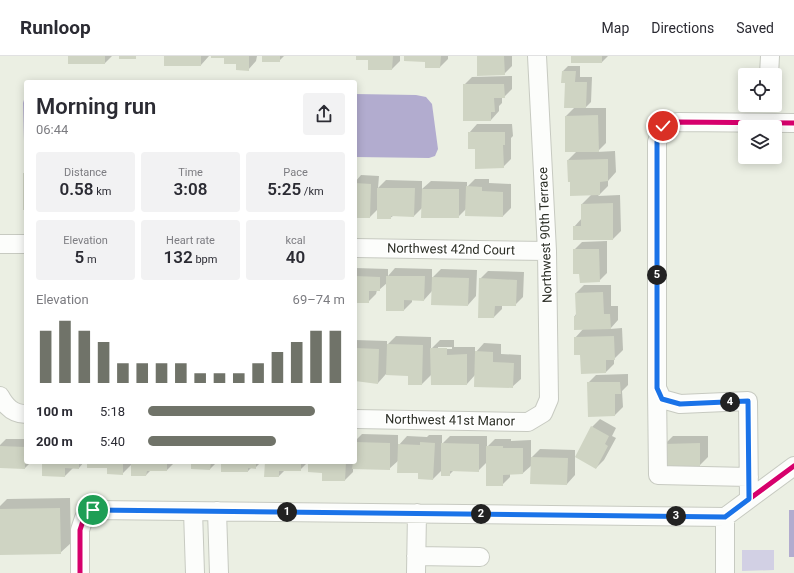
<!DOCTYPE html>
<html lang="en">
<head>
<meta charset="utf-8">
<style>
  :root { --surface:#fff; --page:#f2f2f3; --text:#2b2b33; --muted:#7c7c81; --line:#e1e1e2; --accent:#707369 }
  body { margin:0; font-family:Roboto,sans-serif; background:var(--page); color:var(--text); height:100vh; display:flex; flex-direction:column; font-size:15px; white-space:nowrap }
  * { box-sizing:border-box; margin:0 }
  p { font-size:13px; color:var(--muted) }
  .icon { flex:none; width:22px; height:22px; fill:none; stroke:currentColor; stroke-width:2; stroke-linecap:round; stroke-linejoin:round }
  .map { position:relative; flex:1; overflow:hidden }
  .sheet { position:absolute; left:24px; top:24px; width:333px; height:384px; display:flex; flex-direction:column; background:var(--surface); border-radius:4px; box-shadow:0 2px 10px #0003 }
  .sheet>* { flex:none }
  .buttons { position:absolute; left:738px; top:12px; display:grid; gap:8px }
  .buttons a { display:grid; place-items:center; width:44px; height:44px; border-radius:4px; background:var(--surface); box-shadow:0 2px 10px #0003; font-size:20px }
  .pin { position:absolute; display:grid; place-items:center; width:34px; height:34px; color:#fff; margin:-17px; border:2px solid #fff; border-radius:50%; box-shadow:0 1px 4px #0007 }
  .km { position:absolute; width:20px; height:20px; margin:-10px; border-radius:50%; background:#222; color:#fff; font-size:11px; line-height:20px; text-align:center }
  .round { display:grid; place-items:center; flex:none; width:42px; height:42px; border-radius:4px; background:var(--page) }
  .head { display:flex; align-items:center; justify-content:space-between; height:68px; padding:0 12px }
  h1 { font-size:22px; font-weight:600; line-height:30px }
  .metrics { display:grid; grid-template-columns:repeat(3,1fr); gap:6px; height:68px; padding:4px 12px }
  .metrics div { display:grid; align-content:center; border-radius:4px; background:var(--page); text-align:center }
  .metrics b { font-size:17px; font-weight:600 }
  .metrics small { font-size:11px; font-weight:400 }
  .metrics p { font-size:11px }
  .chart { height:112px; padding:8px 12px }
  .chart p { display:flex; justify-content:space-between }
  .chart svg { width:100%; height:72px; margin-top:4px; stroke:var(--accent); stroke-width:6 }
  ul { padding:0 12px; list-style:none; font-size:13px }
  li { display:grid; grid-template-columns:64px 48px 1fr; align-items:center; height:30px }
  li i { height:10px; border-radius:5px; background:var(--accent) }
  header { display:flex; align-items:center; gap:24px; box-sizing:border-box; height:56px; padding:0 20px; background:var(--surface); border-bottom:1px solid var(--line) }
  header strong { font-size:19px }
  nav { display:flex; gap:22px; margin-inline-start:auto; font-size:14px }
  .map>svg:first-child { display:block }
  .green { fill:#d2d0e4 }
  .water { fill:#b2accf }
  .shadow { fill:#0003; fill-rule:evenodd }
  .building { fill:#cfd4c3 }
  .lines { fill:none; stroke-linecap:round; stroke-linejoin:round }
  .minor-casing { stroke:#c7cac1; stroke-width:20 }
  .minor { stroke:#fcfdfb; stroke-width:18 }
  .cycleway-casing { stroke:#fff; stroke-width:8 }
  .cycleway { stroke:#d6006c; stroke-width:5 }
  .route-casing { stroke:#fff; stroke-width:8 }
  .route { stroke:#1a73e8; stroke-width:5 }
  .labels { text-anchor:middle; dominant-baseline:central; stroke-width:3; stroke-linejoin:round; paint-order:stroke }
  .street-label { font-size:13px; fill:#2d3027; stroke:#fff }
</style>
</head>
<body>
<header>
<strong>Runloop</strong>
<nav><a>Map</a><a>Directions</a><a>Saved</a></nav>
</header>
<div class="map">
<svg width="794" height="517" viewBox="0 0 794 517">
  <rect width="100%" height="100%" fill="#ebefe3"/>
  <path class="green" d="M742,494H774V514L742,515Z"/>
  <path class="water" d="M26,37V89L24,85L23,47Z
    M355,38L416,39L426,41L432,48L438,93L435,100L429,102L355,101Z
    M789,454H794V501H789Z"/>
  <path class="shadow" d="M69,0H112L105,7Z
    M165,0H209L201,9Z
    M212,0H257L256,5L248,14L225,1Z
    M263,0H284L279,5Z
    M357,0H400V5L392,13L369,3Z
    M405,0H448V3L440,11L426,5Z
    M478,0H512V10L504,18Z
    M572,0H608L602,6Z
    M568,10H580V21H592L591,46L585,52H606V87L597,96L615,95L616,116L608,125V130L598,140L620,139L621,175L613,183L574,171L582,162V148L592,138L568,104L577,95L566,60L575,51L563,15Z
    M512,20V33L504,41H502V47L499,50V55L491,64L464,29L472,21Z
    M477,68H512L513,80L511,82V103L503,111L476,92L469,77Z
    M361,119L379,120L378,132L386,124L422,125V133L431,125L467,126V131L475,123H489V127L511,128V152L503,160L466,153L458,161L422,152L414,160H393L390,162L378,153L370,161H355V126Z
    M607,185V217L599,225L574,194L582,186Z
    M355,212L388,213V220L395,212L432,213V222L441,213L477,214L476,240L468,249L432,235L424,244L412,243V246L404,254L387,227L379,234H377L376,238L368,246H355Z
    M488,215L524,216L523,241L515,249H502V253L494,261L480,223Z
    M584,229H611V250H618V264L610,273L622,272L623,294L614,303V308L606,316L581,298L575,282L584,272L575,260L576,258V237Z
    M396,280L431,281V293L440,284H454V291H475V297L484,287L501,288V298L521,299V323L512,331L475,319L467,328L432,318L422,328H409V319L386,318L378,327L355,324V284L387,285V289ZM438,291H452V293H438Z
    M628,318V329L622,335L623,351L615,359L588,327L596,319Z
    M600,363L616,372L612,380L616,382L604,404L596,412L592,371Z
    M362,378L398,379V390L407,380L427,381L429,379H442V388L450,380H487V391L495,383H511V385L531,384V402L540,393L575,394V419L567,428L532,409L523,417L510,418V421L502,429L487,406L478,415L454,414L449,419L442,414L433,423L419,416L399,404L389,413L353,412V416L345,424H323V416L309,406H355V385Z
    M673,380H708V401L700,409L665,388Z
    M6,383H26V406H35L30,407L25,412L0,411V389Z
    M43,406H84L79,412H73L65,420Z
    M88,406H175L167,414H151L146,419L132,408L122,418L108,411Z
    M178,406H217L210,413L192,407Z
    M222,406H261L255,412H251L248,415Z
    M266,406H308L300,414H285L279,420Z
    M70,442L71,487L60,497L0,498V450L7,443Z"/>
  <path class="building" d="M68,0H105V8H68Z
    M119,0H136V3H119Z
    M164,0H201V10H164Z
    M211,0H249V15L236,14V8H224V2H211Z
    M262,0H280V6H262Z
    M356,0H393L392,14H368V4H356Z
    M404,0H441L440,12H425V6L404,5Z
    M477,0H504L505,19L477,20Z
    M571,0H602V7H571Z
    M562,15H576L575,26H587L586,52H564L565,27H561Z
    M463,28H504L505,42H494L495,56H491V65H463Z
    M598,59L599,96H565V60Z
    M468,76H505V89H503L504,112L475,113V93H468Z
    M608,103V125L600,126V139L570,140V126H568L567,104Z
    M23,117H26V154H23Z
    M355,127L371,128L370,162H355Z
    M466,130L482,131V135L503,136V161L465,160Z
    M377,132H415L414,161L391,160V163H377Z
    M422,133H459V162H421Z
    M613,147V184H573V170H581V148Z
    M573,193H599L600,226L580,227L579,218H573Z
    M355,220L380,221V235H369V247H355Z
    M386,220H425L424,245L404,244V255H386Z
    M432,221L469,222L468,250L431,249Z
    M479,222L517,224L516,250H495L494,262H478Z
    M603,236L604,258H610L611,273L574,274V260H576L575,237Z
    M614,280L615,304H606V317L581,318L580,299H574V281Z
    M387,288L423,289L422,329H408V320L386,319Z
    M355,292L379,293L378,328L355,325Z
    M430,292H447V299L467,298V329H431Z
    M475,295L493,296V306L514,307L513,332L474,331Z
    M587,326H620L621,338H615V360L588,361Z
    M591,370L609,380L605,388L608,390L596,413L575,401Z
    M355,386L390,387V414L352,413L353,406H355Z
    M420,386L435,387L433,424L418,423V417H397L398,388L420,389Z
    M441,387L479,388V416L450,415V420H441Z
    M700,387V410H664V388Z
    M0,390L26,391V406H35V408H25V413L0,412Z
    M486,390H503V392H523V418L503,419V430H486Z
    M531,401L568,402L567,429L530,428Z
    M42,406H79V413L65,412V421L42,420Z
    M87,406H123V419L107,418V412H87Z
    M131,406H167V415H147L146,420H131Z
    M177,406H211L210,414L191,413V408H177Z
    M221,406H256V413L248,412V416H221Z
    M265,406H301V415H279V421H264Z
    M308,406H346L345,425H322V417L308,416Z
    M60,452L61,498L0,499V453Z"/>
  <g class="lines">
    <g class="minor-casing">
      <path id="minor" d="M769,19L770,0
        M0,188H26
        M355,192L547,195
        M657,332L658,419L749,421
        M0,340C6,351 13,358 26,358
        M355,363L528,366L543,357L549,343L547,195L537,0
        M749,443L748,345L680,348L662,343L657,332V86L663,70L678,66L794,67
        M193,455L195,517
        M217,455L219,517
        M725,461V517
        M416,500L480,501
        M80,517V474L84,462L93,454L725,461L794,410
        M416,517L417,457"/>
    </g>
    <use href="#minor" class="minor"/>
    <g class="cycleway-casing">
      <path id="cycleway" d="M749,443L748,345L680,348L662,343L657,332V86L663,70L678,66L794,67
        M80,517V474L84,462L93,454L725,461L794,410"/>
    </g>
    <use href="#cycleway" class="cycleway"/>
  </g>
  <g class="lines">
    <g class="route-casing">
      <path id="route" d="M93,454L725,461L749,443L748,345L680,348L662,343L657,332V86L663,70"/>
    </g>
    <use href="#route" class="route"/>
  </g>
  <g class="labels">
    <g class="street-label">
      <text transform="translate(545 179) rotate(-92)">Northwest 90th Terrace</text>
      <text transform="translate(451 193) rotate(1)">Northwest 42nd Court</text>
      <text transform="translate(450 364) rotate(1)">Northwest 41st Manor</text>
    </g>
  </g>
</svg>
<div class="buttons">
<a><svg class="icon" aria-label="locate" viewBox="0 0 24 24"><circle cx="12" cy="12" r="6"/><path d="M12 2v4M12 18v4M2 12h4M18 12h4"/></svg></a>
<a><svg class="icon" aria-label="layers" viewBox="0 0 24 24"><path d="M12 4l9 5-9 5-9-5zM3 14l9 5 9-5"/></svg></a>
</div>
<div class="pin" style="left:93px;top:454px;background:#1e9e55"><svg class="icon" aria-label="arrive" viewBox="0 0 24 24"><path d="M6 21V4h12l-3 4 3 4H6"/></svg></div>
<div class="pin" style="left:663px;top:70px;background:#d93025"><svg class="icon" aria-label="check" viewBox="0 0 24 24"><path d="M5 12l5 5 9-10"/></svg></div>
<b class="km" style="left:287px;top:456px">1</b>
<b class="km" style="left:481px;top:458px">2</b>
<b class="km" style="left:676px;top:460px">3</b>
<b class="km" style="left:730px;top:346px">4</b>
<b class="km" style="left:657px;top:219px">5</b>
<section class="sheet">
<div class="head"><div><h1>Morning run</h1><p>06:44</p></div><a class="round"><svg class="icon" aria-label="share" viewBox="0 0 24 24"><path d="M12 15V3M7 8l5-5 5 5M5 13v7h14v-7"/></svg></a></div>
<div class="metrics">
<div><p>Distance</p><b>0.58<small> km</small></b></div>
<div><p>Time</p><b>3:08</b></div>
<div><p>Pace</p><b>5:25<small> /km</small></b></div>
</div>
<div class="metrics">
<div><p>Elevation</p><b>5<small> m</small></b></div>
<div><p>Heart rate</p><b>132<small> bpm</small></b></div>
<div><p>kcal</p><b>40</b></div>
</div>
<div class="chart"><p><span>Elevation</span>69–74 m</p>
<svg viewBox="0 0 160 44" preserveAspectRatio="none"><path d="M5 44V12M15 44V6M25 44V12M35 44V19M45 44V32M55 44V32M65 44V32M75 44V32M85 44V38M95 44V38M105 44V38M115 44V32M125 44V25M135 44V19M145 44V12M155 44V12"/></svg>
</div>
<ul>
<li><b>100 m</b>5:18<i style="width:85%"></i></li>
<li><b>200 m</b>5:40<i style="width:65%"></i></li>
</ul>
</section>
</div>
</body>
</html>
